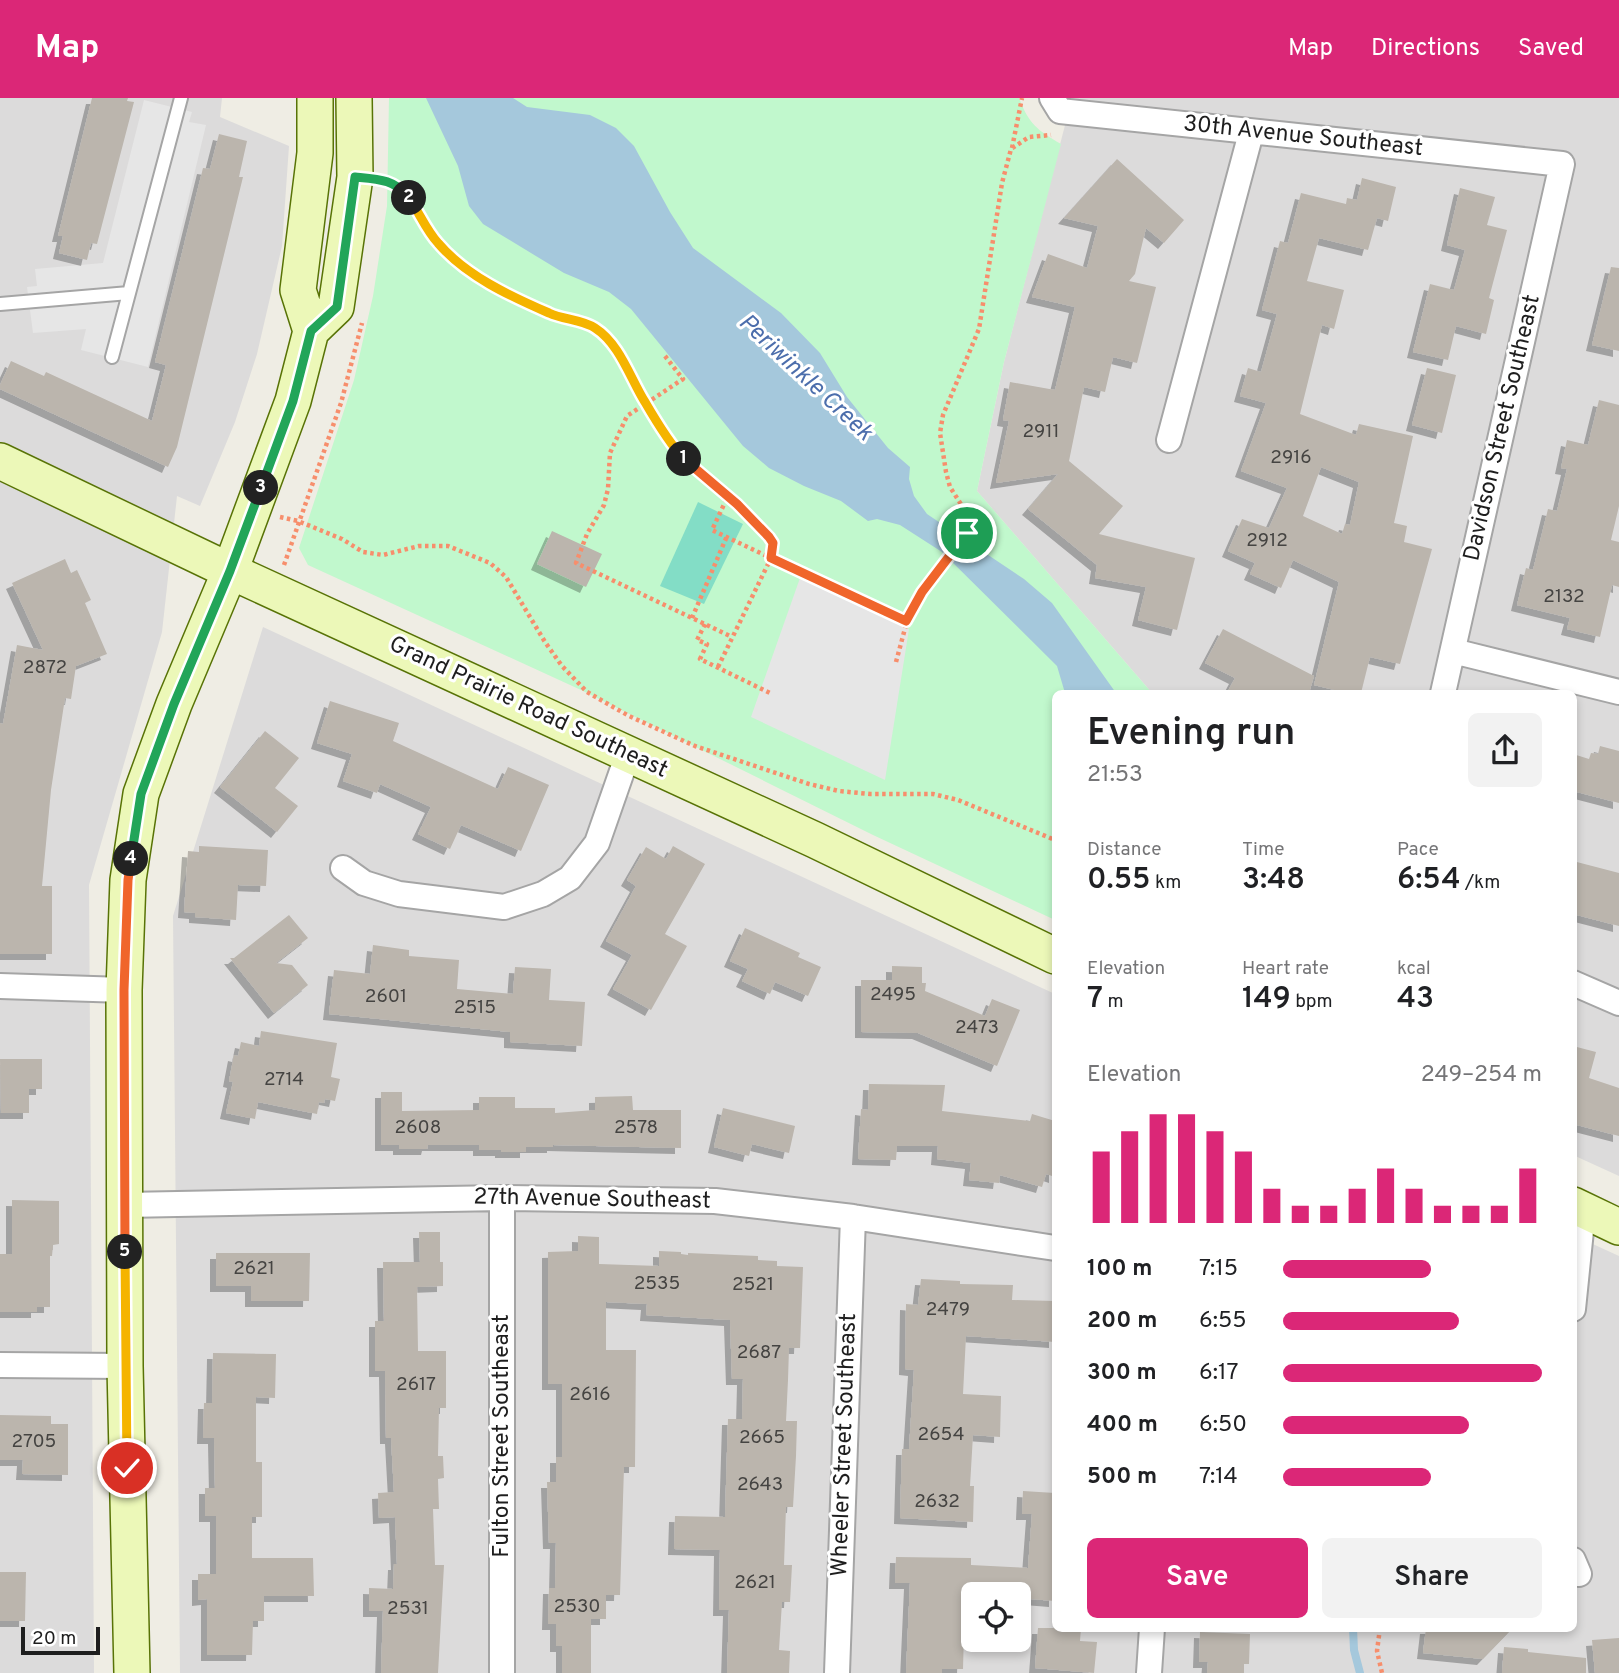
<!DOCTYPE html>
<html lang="en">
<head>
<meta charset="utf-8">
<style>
  :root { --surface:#fff; --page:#f2f2f2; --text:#202124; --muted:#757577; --accent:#db2777 }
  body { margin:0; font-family:Overpass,sans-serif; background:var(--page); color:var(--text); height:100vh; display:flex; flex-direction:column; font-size:26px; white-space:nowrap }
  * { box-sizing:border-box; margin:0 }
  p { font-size:23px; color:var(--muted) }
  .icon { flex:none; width:38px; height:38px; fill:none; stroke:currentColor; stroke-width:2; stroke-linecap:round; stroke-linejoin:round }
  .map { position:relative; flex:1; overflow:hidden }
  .side { position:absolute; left:1052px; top:592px; width:525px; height:942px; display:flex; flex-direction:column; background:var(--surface); border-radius:10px; box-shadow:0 4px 10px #0003 }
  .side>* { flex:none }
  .buttons { position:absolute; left:961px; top:1484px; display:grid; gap:14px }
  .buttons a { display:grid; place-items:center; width:70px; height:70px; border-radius:10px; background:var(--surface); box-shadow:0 4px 10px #0003; font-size:35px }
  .scale { position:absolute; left:21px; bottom:18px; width:79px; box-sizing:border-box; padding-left:7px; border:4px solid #1e1e1e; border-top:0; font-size:19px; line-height:24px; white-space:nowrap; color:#1e1e1e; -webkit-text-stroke:5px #fff; paint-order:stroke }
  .pin { position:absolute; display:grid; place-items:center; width:60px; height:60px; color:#fff; margin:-30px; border:4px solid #fff; border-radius:50%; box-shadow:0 2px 7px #0007 }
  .km { position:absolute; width:35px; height:35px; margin:-18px; border-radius:50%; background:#222; color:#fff; font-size:19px; line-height:35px; text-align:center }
  .round { display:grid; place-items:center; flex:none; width:74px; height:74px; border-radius:10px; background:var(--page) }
  .head { display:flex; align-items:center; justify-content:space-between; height:119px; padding:0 35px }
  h1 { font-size:38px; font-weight:600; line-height:52px }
  .figures { display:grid; grid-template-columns:repeat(3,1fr); gap:10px; height:119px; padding:7px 35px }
  .figures div { display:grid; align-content:center }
  .figures b { font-size:30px; font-weight:600 }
  .figures small { font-size:19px; font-weight:400 }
  .figures p { font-size:19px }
  .chart { height:196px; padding:14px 35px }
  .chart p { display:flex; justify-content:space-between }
  .chart svg { width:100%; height:126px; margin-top:7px; stroke:var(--accent); stroke-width:6 }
  .cta { display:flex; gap:14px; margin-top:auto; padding:14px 35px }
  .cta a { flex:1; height:80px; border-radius:10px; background:var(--accent); color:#fff; font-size:28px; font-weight:600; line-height:80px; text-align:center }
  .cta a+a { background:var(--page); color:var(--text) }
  ul { padding:0 35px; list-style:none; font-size:23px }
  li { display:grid; grid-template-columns:112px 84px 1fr; align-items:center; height:52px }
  li i { height:18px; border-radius:9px; background:var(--accent) }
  header { display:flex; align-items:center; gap:42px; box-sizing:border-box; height:98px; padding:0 35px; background:var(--accent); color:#fff }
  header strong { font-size:33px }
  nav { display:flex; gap:38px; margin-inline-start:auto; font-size:24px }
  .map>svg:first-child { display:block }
  .residential { fill:#dcdbdb; fill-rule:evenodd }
  .park { fill:#c1f8cd }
  .pitch { fill:#83ddc6 }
  .parking { fill:#e6e6e6 }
  .water { fill:#a5c8dc }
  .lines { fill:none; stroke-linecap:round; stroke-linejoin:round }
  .stream { stroke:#a5c8dc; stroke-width:8 }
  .building { fill:#bbb5ad; fill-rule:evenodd; filter:url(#shadow) }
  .lane-casing { stroke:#a5a5a5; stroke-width:16 }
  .street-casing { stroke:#a5a5a5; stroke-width:28 }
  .secondary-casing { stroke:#587306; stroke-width:38 }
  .path { stroke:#f78e6c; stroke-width:4.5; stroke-dasharray:3.5 3.5; stroke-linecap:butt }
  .lane { stroke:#fff; stroke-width:12 }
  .street { stroke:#fff; stroke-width:24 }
  .secondary { stroke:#ecf8b8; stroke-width:35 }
  .split-1-casing { stroke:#fff; stroke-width:14 }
  .split-2-casing { stroke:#fff; stroke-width:14 }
  .split-3-casing { stroke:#fff; stroke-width:14 }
  .split-4-casing { stroke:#fff; stroke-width:14 }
  .split-5-casing { stroke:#fff; stroke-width:14 }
  .split-6-casing { stroke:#fff; stroke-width:14 }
  .split-1 { stroke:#f0652b; stroke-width:9 }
  .split-2 { stroke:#f5b400; stroke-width:9 }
  .split-3 { stroke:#22a559; stroke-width:9 }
  .split-4 { stroke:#22a559; stroke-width:9 }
  .split-5 { stroke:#f0652b; stroke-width:9 }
  .split-6 { stroke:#f5b400; stroke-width:9 }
  .labels { text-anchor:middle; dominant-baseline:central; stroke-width:6; stroke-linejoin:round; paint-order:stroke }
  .number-label { font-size:19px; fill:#454442 }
  .street-label { font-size:23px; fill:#1e1e1e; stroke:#fff }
  .water-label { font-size:24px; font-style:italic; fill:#4c6eac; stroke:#fff }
</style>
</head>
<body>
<header>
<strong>Map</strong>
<nav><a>Map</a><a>Directions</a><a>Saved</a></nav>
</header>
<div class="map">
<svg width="1619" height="1575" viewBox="0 0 1619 1575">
  <defs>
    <filter id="shadow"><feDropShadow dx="-6" dy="6" stdDeviation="0" flood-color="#0004"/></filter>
  </defs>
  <rect width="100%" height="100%" fill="#efede4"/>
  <path class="residential" d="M0,0H222L220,19L289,48L282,148L257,256L235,324L200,408L177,398L162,534L89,787L94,1575H0Z
    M1072,0H1619V1078L1573,1057V595H1152L977,393L1004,264Z
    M263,529L1055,896V1530H1573V1137L1619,1158V1575H180L173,818ZM973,1496H1018V1542H973Z"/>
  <path class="park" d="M389,0H1019C1029,26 1037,32 1061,46L1004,264L977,393L1152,595H1055V822L873,737L581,592L308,467L299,450L354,282L373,198L387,108Z"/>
  <path class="pitch" d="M698,404L743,426L704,506L660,488Z"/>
  <path class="parking" d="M144,2L192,14L189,24L206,27L148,269L81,252L86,231L33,235L27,189L37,188L35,171L103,165Z
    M800,480L909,531L885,682L751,619Z"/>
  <path class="water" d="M426,0H513L527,9L590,17L616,30L634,48L670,114L693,150L781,215L820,255L847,299L888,350L910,369L909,381L914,398L927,416L1024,481L1052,505L1116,595H1065L1057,568L942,454L900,427L877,421L868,423L841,403L804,388L769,370L743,348L631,211L609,194L564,175L483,126L469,108L458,68Z"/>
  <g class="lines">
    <path class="stream" d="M1353,1530L1354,1552L1360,1575"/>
  </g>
  <path class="building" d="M92,0H128L127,3L134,4L97,146L91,145L87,162L59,155L63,138H58Z
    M219,36L247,43L239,79H243L177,349L168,369L0,291V287L11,263L44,278L46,274L152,323L166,267L155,264L203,70L210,71Z
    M1117,61L1184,122L1164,145L1146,130L1135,176L1129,183L1156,189L1137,265L1113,259L1105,294L1084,289L1069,363L1123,408L1099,436L1195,460L1177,532L1138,522L1146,489L1095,480L1097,467L1028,411L1058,376L996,385L1009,323L1003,322L1010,284L1055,292L1075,209L1032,199L1048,156L1087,170L1098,128L1064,120Z
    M1362,80L1396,89L1388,123L1377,120L1368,152L1319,140L1307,183L1344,192L1334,231L1322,227L1300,316L1356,337L1359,326L1413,338L1394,425L1407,428L1404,444L1432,451L1400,566L1370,559L1361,595H1347L1314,587L1339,484L1293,462L1281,490L1250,476L1255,465L1228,453L1242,421L1269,430L1287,390L1241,373L1266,305L1240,298L1248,270L1261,274L1277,216L1262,212L1280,143L1288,145L1301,95L1346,106L1347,100L1357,102ZM1321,369L1359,384L1350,427L1345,426L1342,436L1303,418Z
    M1460,90L1495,99L1487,127L1507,132L1489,200L1494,202L1486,236L1456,228L1448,262L1413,254L1430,186L1454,192L1465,152L1447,147Z
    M1611,169L1619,170V253L1592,247Z
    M1427,270L1456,277L1442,335L1412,327Z
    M1599,302L1619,307V408L1611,442L1619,444V489L1612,487L1600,539L1567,531L1570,520L1517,507L1526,470L1533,472L1548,411L1557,413L1567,371L1561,370L1567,342L1588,347Z
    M552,433L602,456L586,489L537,466Z
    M65,461L71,475L77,472L91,502L85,505L107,556L76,568L71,601L65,600L51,692L42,788H52V856H0V625L3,626L17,547L43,552L12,485Z
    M1223,531L1314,578L1309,595H1227L1235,580L1205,565Z
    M330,603L399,625L393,643L498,691L508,669L549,687L521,753L461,727L450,751L418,736L431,709L380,686L377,695L343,683L352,656L317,645Z
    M265,633L299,660L275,690L298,708L277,734L220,689Z
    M1600,648L1619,653V705L1573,693V656L1589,661L1591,655L1598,656Z
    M199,748L268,752L266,788L238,787L236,822L195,819V815L184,814L188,753L199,754Z
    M673,748L705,766L665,836L687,848L651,912L613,891L632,857L606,843L636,788L627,782L646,749L666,761Z
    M1573,763L1619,775V828L1573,816Z
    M289,817L308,840L276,865L292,867L308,887L274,915L230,860H234Z
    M745,830L800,855L798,859L821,869L808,898L775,884L770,896L742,883L748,871L730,863Z
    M373,847L409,852V858L459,862L457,891L513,896L515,869L551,871L549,902L585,904L582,948L510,944V934L329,916L334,872L370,876Z
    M892,868L922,869V885H926L925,893L985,918L992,901L1020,912L997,968L918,935L861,934V882H892Z
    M261,933L337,945L331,979L340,981L335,1003L325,1001L324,1005L319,1004L317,1016L258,1004L255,1021L226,1015L233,984L229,983L234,957L238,958L241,944L259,948Z
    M1573,948L1596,954L1589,980L1619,990V1038L1573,1026Z
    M0,961H42V991H29V1015H1Z
    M869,986L945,987L942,1013L1030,1023L1032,1016L1055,1023V1079L1046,1076L1042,1089L1000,1077L999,1085L969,1082L971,1065L937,1061L938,1048H897L896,1062L858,1061L861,1011L868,1012Z
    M381,994H402V1013L479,1012V999H515V1010H555V1015L595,1012V999L632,998L633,1012H681V1050L553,1047V1049H526V1054H501V1052H479V1047H428L427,1051H399V1047H381Z
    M723,1010L795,1028L789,1055L752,1046L749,1058L714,1049Z
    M12,1102L59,1103V1146L53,1147L52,1158H50V1209H37V1214H0V1156H12Z
    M419,1134H440V1164H443V1188L417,1189L418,1253H446V1310H439L438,1358H443L444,1380L438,1381L439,1411H433L435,1467H444L438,1575H381L383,1513H369V1490L393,1491L394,1466H397L395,1419L379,1420L378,1395L394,1394L391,1340H386L385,1273H375V1223H384L383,1164H420Z
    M578,1138L599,1139V1166L659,1168V1153L681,1154V1156L688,1157V1155L758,1158V1162L777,1163V1168L803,1169L800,1250H789L788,1282L786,1323H797L796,1358L793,1409H786L784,1467H792L790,1504H782L779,1552L790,1553L789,1575H727L729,1512H719L720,1452L674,1451L675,1418L725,1419L728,1321H742L743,1281H732L730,1222L646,1217L647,1206L606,1204V1252H636L635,1369H624L620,1497H606V1521H591V1575H562V1548H556V1526H548L549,1490H555L556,1445H549L547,1384H556V1359H562V1286H548V1154L578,1153Z
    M216,1155H310L309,1203H251V1188H216Z
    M921,1181L960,1183V1186L1013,1187L1012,1202L1055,1203V1244L966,1238L963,1296L1001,1298L1000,1339L973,1337L970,1388H974L973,1424L900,1420L902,1351H909L914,1272L905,1271L906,1206L918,1207Z
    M213,1255L276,1256L275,1300L256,1299V1364H262V1419H252V1460H313L314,1498H264V1523H253L252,1557H207V1501L198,1502V1476H216V1418H205V1390H215L214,1340H203L204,1305H212Z
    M0,1317L51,1318V1326H68V1377L22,1376L23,1362H0Z
    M1023,1393L1055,1395V1503L1018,1500V1496H965L963,1571H942V1575H906L910,1485H895L896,1459L971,1460V1467L1028,1470L1032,1416H1022Z
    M0,1474H26L25,1523H0Z
    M1038,1530H1081L1080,1543L1097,1544L1094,1575L1035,1570Z
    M1426,1530H1513L1483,1561L1423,1555Z
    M1200,1534L1250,1536L1249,1566H1244V1575H1207L1208,1564H1199Z
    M1619,1540V1575H1595L1592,1542Z
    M1504,1549L1528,1551V1554L1586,1560V1575H1502Z"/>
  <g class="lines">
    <g class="lane-casing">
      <path id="lane" d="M0,206L129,195
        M112,259L181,0"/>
    </g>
    <g class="street-casing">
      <path id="street" d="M1052,0L1060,13L1562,66L1443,595
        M1169,342L1251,35
        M1453,553L1619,594
        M343,770L364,785L399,796L504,809L543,796L570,780L597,745L628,656
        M1573,885L1619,905
        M0,888L124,892
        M125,1107L502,1100L715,1103L853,1119L1055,1150
        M1573,1211L1583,1113
        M0,1267L125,1268
        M1573,1462L1579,1476
        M502,1575V1100
        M837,1575L853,1119
        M1149,1575L1152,1530"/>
    </g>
    <g class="secondary-casing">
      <path id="secondary" d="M311,233L336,209L355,79L354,0
        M0,363L230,473L815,742L1055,858
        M1573,1107L1619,1129
        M132,1575L125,1268L124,892L128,782L141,696L174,606L230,473L293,303L311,233L298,192L315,55V0"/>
    </g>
    <path class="path" d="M1012,50L1022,0
      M384,82H389L403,92L436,144L458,165L507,195L554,217L578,223L595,230L610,245L628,271L645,304L682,359L737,406L769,439L773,445L771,460L907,523
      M665,258L683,281L627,318L610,355L608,391L604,407L587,436L576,465L732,539
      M280,419L298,423L342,441L363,454L383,457L419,448H448L490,465L506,479L545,544L562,568L587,594L629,618L695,648L809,686L839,693L870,696H933L958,702L1055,742
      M284,467L341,305L362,225
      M692,520L727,438
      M705,526L697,542L707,546L700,561L770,595
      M896,564L907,523L922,494L970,429L971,422L950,389L946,374L940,335L943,317L979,231L1002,85L1011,51L1029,39L1051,37
      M718,569L771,460L712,432L728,398
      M1380,1530L1377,1553L1382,1575"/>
    <use href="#lane" class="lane"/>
    <use href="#street" class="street"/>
    <use href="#secondary" class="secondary"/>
  </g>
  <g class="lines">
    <g class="split-1-casing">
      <path id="split-1" d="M684,361L737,406L769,439L773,445L771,460L906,523L922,494L967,435"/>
    </g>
    <g class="split-2-casing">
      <path id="split-2" d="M409,100C419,114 426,132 438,145C466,178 510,198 549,215C564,222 581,221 595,230C620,246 630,280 645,304C656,323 669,345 684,361"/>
    </g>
    <g class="split-3-casing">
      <path id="split-3" d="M261,390L293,303L311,233L337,209L355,79C377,81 395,81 409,100"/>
    </g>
    <g class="split-4-casing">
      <path id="split-4" d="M131,761L141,696L174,606L230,473L261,390"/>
    </g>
    <g class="split-5-casing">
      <path id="split-5" d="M125,1154L124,892L128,782L131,761"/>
    </g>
    <g class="split-6-casing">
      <path id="split-6" d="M125,1154L127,1370"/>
    </g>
    <use href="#split-1" class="split-1"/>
    <use href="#split-2" class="split-2"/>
    <use href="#split-3" class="split-3"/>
    <use href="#split-4" class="split-4"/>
    <use href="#split-5" class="split-5"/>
    <use href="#split-6" class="split-6"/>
  </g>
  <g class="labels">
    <g class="number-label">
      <text x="1041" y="334">2911</text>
      <text x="1291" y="360">2916</text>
      <text x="1267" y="443">2912</text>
      <text x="1564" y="499">2132</text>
      <text x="45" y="570">2872</text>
      <text x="893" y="897">2495</text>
      <text x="386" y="899">2601</text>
      <text x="475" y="910">2515</text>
      <text x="977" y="930">2473</text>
      <text x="284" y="982">2714</text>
      <text x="418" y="1030">2608</text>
      <text x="636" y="1030">2578</text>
      <text x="254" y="1171">2621</text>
      <text x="657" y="1186">2535</text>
      <text x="753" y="1187">2521</text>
      <text x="948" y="1212">2479</text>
      <text x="759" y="1255">2687</text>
      <text x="416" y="1287">2617</text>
      <text x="590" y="1297">2616</text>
      <text x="941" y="1337">2654</text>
      <text x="762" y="1340">2665</text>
      <text x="34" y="1344">2705</text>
      <text x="760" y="1387">2643</text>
      <text x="937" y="1404">2632</text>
      <text x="755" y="1485">2621</text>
      <text x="577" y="1509">2530</text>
      <text x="408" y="1511">2531</text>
    </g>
    <g class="street-label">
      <text transform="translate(1303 39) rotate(6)">30th Avenue Southeast</text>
      <text transform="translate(1503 330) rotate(-77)">Davidson Street Southeast</text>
      <text transform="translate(528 610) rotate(25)">Grand Prairie Road Southeast</text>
      <text transform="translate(592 1102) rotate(1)">27th Avenue Southeast</text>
      <text transform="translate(502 1338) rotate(-90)">Fulton Street Southeast</text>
      <text transform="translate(845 1347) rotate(-88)">Wheeler Street Southeast</text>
    </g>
    <g class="water-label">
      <text transform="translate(805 280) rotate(43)">Periwinkle Creek</text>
    </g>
  </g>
</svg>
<div class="buttons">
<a><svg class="icon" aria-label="locate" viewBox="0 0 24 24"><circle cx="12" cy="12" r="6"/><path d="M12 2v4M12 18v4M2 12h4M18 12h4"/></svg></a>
</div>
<div class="scale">20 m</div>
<div class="pin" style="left:967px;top:435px;background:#1e9e55"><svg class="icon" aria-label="arrive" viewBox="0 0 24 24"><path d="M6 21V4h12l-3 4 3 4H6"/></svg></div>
<div class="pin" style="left:127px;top:1370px;background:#d93025"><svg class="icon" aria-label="check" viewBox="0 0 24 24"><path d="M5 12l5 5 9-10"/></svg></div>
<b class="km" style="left:684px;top:361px">1</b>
<b class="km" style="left:409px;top:100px">2</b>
<b class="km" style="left:261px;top:390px">3</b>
<b class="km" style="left:131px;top:761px">4</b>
<b class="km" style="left:125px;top:1154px">5</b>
<section class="side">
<div class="head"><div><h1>Evening run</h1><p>21:53</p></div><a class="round"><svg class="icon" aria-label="share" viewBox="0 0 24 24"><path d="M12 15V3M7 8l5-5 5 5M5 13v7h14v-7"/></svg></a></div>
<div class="figures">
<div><p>Distance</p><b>0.55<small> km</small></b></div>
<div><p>Time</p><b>3:48</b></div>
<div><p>Pace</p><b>6:54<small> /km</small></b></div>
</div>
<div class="figures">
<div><p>Elevation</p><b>7<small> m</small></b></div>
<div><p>Heart rate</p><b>149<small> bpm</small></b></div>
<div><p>kcal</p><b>43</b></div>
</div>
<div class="chart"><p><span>Elevation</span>249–254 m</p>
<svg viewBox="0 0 160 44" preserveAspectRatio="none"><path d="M5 44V19M15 44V12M25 44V6M35 44V6M45 44V12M55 44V19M65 44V32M75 44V38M85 44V38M95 44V32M105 44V25M115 44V32M125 44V38M135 44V38M145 44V38M155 44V25"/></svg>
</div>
<ul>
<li><b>100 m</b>7:15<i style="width:57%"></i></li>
<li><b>200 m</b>6:55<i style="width:68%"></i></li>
<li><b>300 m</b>6:17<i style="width:100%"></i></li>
<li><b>400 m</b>6:50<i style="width:72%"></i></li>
<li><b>500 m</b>7:14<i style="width:57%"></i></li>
</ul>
<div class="cta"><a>Save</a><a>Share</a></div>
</section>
</div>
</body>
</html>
